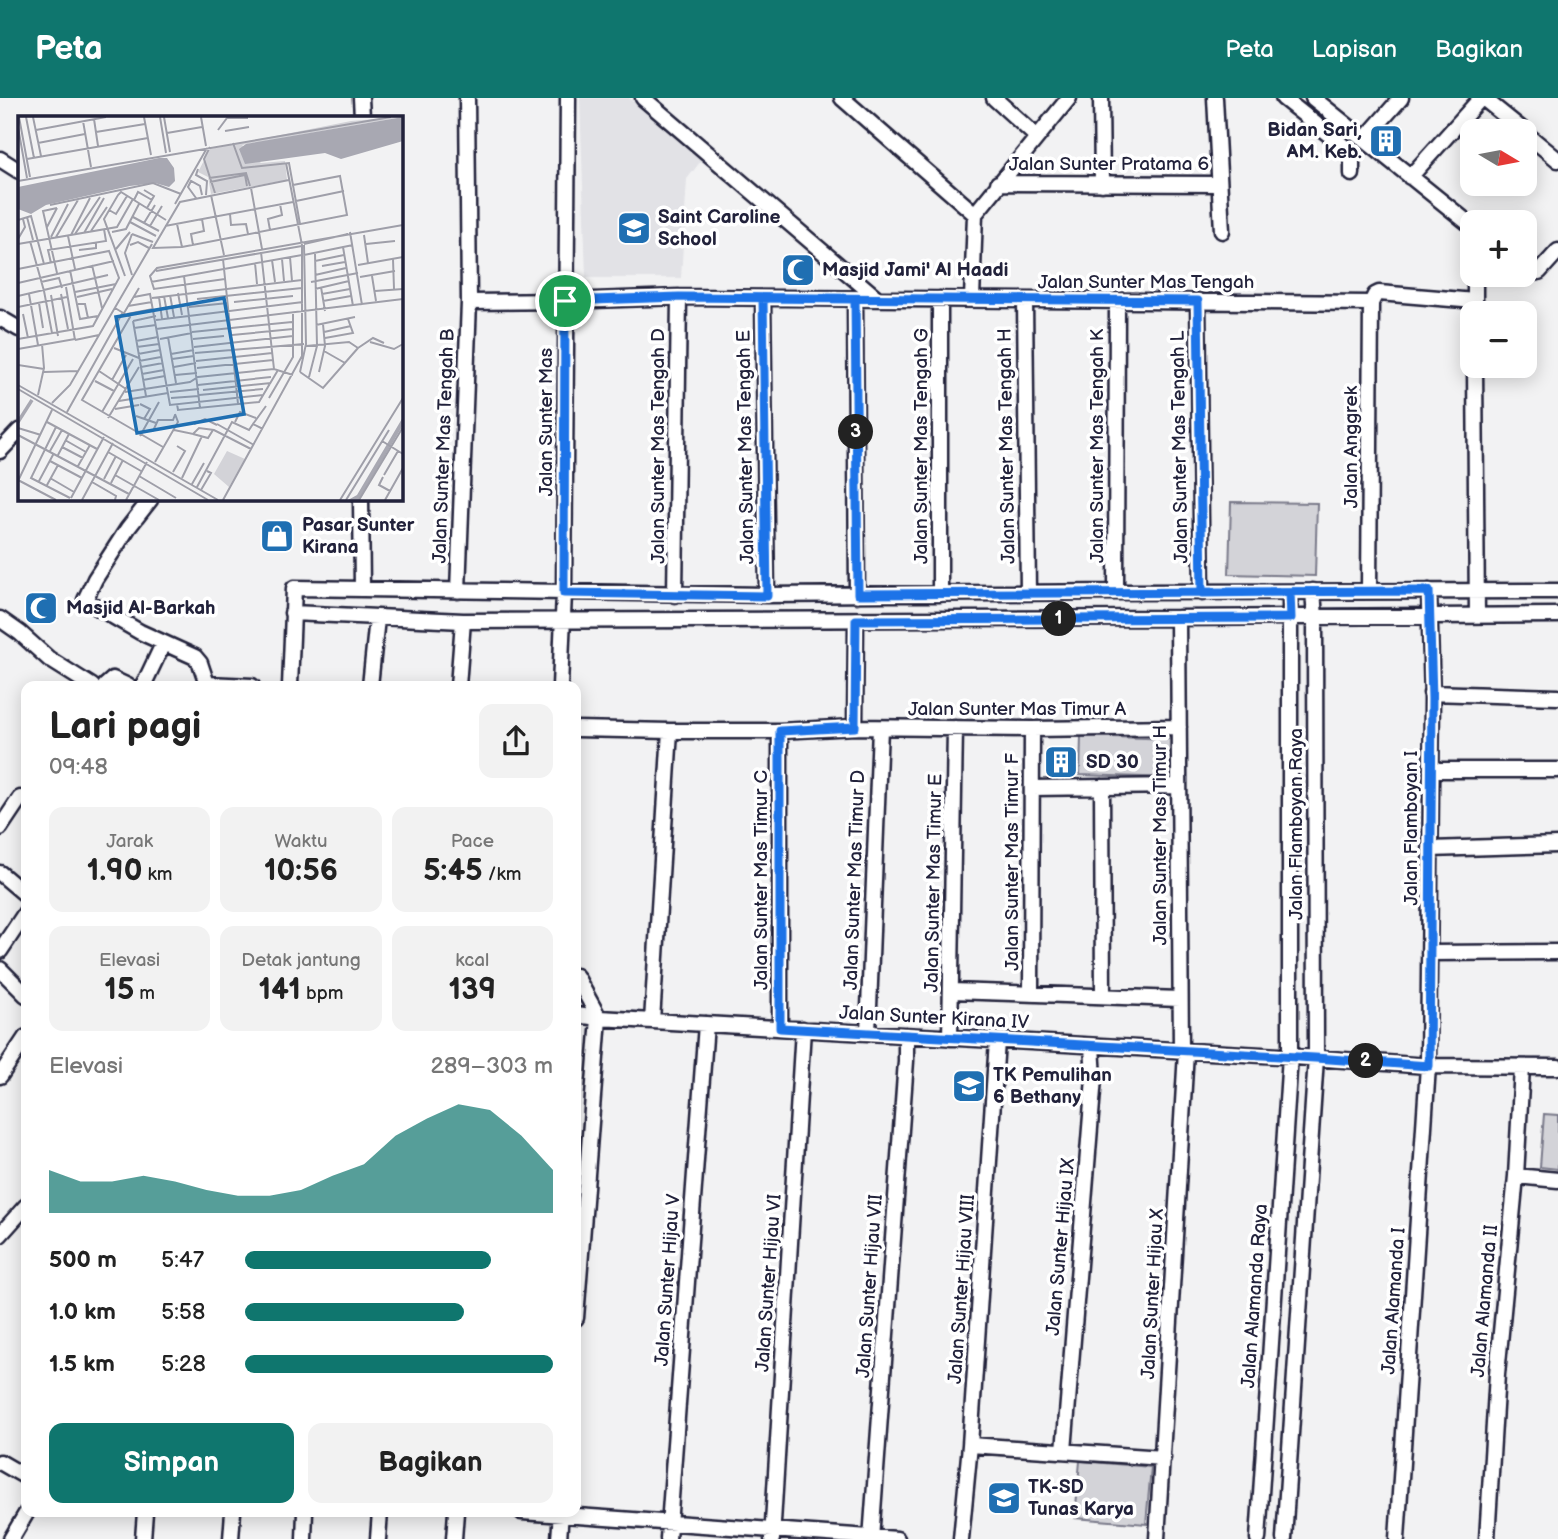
<!DOCTYPE html>
<html lang="id">
<head>
<meta charset="utf-8">
<style>
  :root { --surface:#fff; --page:#f2f2f2; --text:#222; --muted:#767676; --accent:#0f766e }
  body { margin:0; font-family:"Balsamiq Sans",sans-serif; background:var(--page); color:var(--text); height:100vh; display:flex; flex-direction:column; font-size:26px; white-space:nowrap }
  * { box-sizing:border-box; margin:0 }
  p { font-size:23px; color:var(--muted) }
  .icon { flex:none; width:38px; height:38px; fill:none; stroke:currentColor; stroke-width:2; stroke-linecap:round; stroke-linejoin:round }
  .map { position:relative; flex:1; overflow:hidden }
  .drawer { position:absolute; left:21px; top:583px; width:560px; height:836px; display:flex; flex-direction:column; background:var(--surface); border-radius:14px; box-shadow:0 4px 18px #0003 }
  .drawer>* { flex:none }
  .needle { width:46px; rotate:100deg }
  .controls { position:absolute; left:1460px; top:21px; display:grid; gap:14px }
  .controls a { display:grid; place-items:center; width:77px; height:77px; border-radius:14px; background:var(--surface); box-shadow:0 4px 18px #0003; font-size:35px }
  .pin { position:absolute; display:grid; place-items:center; width:60px; height:60px; color:#fff; margin:-30px; border:4px solid #fff; border-radius:50%; box-shadow:0 2px 7px #0007 }
  .km { position:absolute; width:35px; height:35px; margin:-18px; border-radius:50%; background:#222; color:#fff; font-size:19px; line-height:35px; text-align:center }
  .round { display:grid; place-items:center; flex:none; width:74px; height:74px; border-radius:14px; background:var(--page) }
  .headline { display:flex; align-items:center; justify-content:space-between; height:119px; padding:0 28px }
  h1 { font-size:38px; font-weight:700; line-height:52px }
  .figures { display:grid; grid-template-columns:repeat(3,1fr); gap:10px; height:119px; padding:7px 28px }
  .figures div { display:grid; align-content:center; border-radius:14px; background:var(--page); text-align:center }
  .figures b { font-size:30px; font-weight:700 }
  .figures small { font-size:19px; font-weight:400 }
  .figures p { font-size:19px }
  .chart { height:196px; padding:14px 28px }
  .chart p { display:flex; justify-content:space-between }
  .chart svg { width:100%; height:126px; margin-top:7px; fill:var(--accent); opacity:.7 }
  .action { display:flex; gap:14px; margin-top:auto; padding:14px 28px }
  .action a { flex:1; height:80px; border-radius:14px; background:var(--accent); color:#fff; font-size:28px; font-weight:700; line-height:80px; text-align:center }
  .action a+a { background:var(--page); color:var(--text) }
  ul { padding:0 28px; list-style:none; font-size:23px }
  li { display:grid; grid-template-columns:112px 84px 1fr; align-items:center; height:52px }
  li i { height:18px; border-radius:9px; background:var(--accent) }
  header { display:flex; align-items:center; gap:42px; box-sizing:border-box; height:98px; padding:0 35px; background:var(--accent); color:#fff }
  header strong { font-size:33px }
  nav { display:flex; gap:38px; margin-inline-start:auto; font-size:24px }
  .map>svg:first-child { display:block }
  .built { fill:#e2e2e6 }
  .green { fill:#d3d3d8; stroke:#7a7a8a; stroke-width:2 }
  .lines { fill:none; stroke-linecap:round; stroke-linejoin:round }
  .street-casing { stroke:#22223b; stroke-width:19 }
  .street { stroke:#fff; stroke-width:14 }
  .route-casing { stroke:#fff; stroke-width:14 }
  .route { stroke:#1a73e8; stroke-width:9 }
  .labels { text-anchor:middle; dominant-baseline:central; stroke-width:7; stroke-linejoin:round; paint-order:stroke }
  .poi-label { font-size:19px; font-weight:bold; fill:#22223b; stroke:#fff; text-anchor:start }
  .street-label { font-size:19px; fill:#22223b; stroke:#fff }
  .inset-river { fill:none; stroke:#a8a8b2; stroke-width:3.5 }
  .inset-road { fill:none; stroke:#9f9fa9; stroke-width:2 }
  .view { fill:#1f6fb2; fill-opacity:0.15; stroke:#1f6fb2; stroke-width:3.5 }
  .inset-edge { fill:none; stroke:#22223b; stroke-width:3.5 }
</style>
</head>
<body>
<header>
<strong>Peta</strong>
<nav><a>Peta</a><a>Lapisan</a><a>Bagikan</a></nav>
</header>
<div class="map">
<svg width="1558" height="1441" viewBox="0 0 1558 1441">
  <rect width="100%" height="100%" fill="#f2f2f3"/>
  <filter id="ink" filterUnits="userSpaceOnUse"><feTurbulence type="fractalNoise" baseFrequency=".0143" numOctaves="2"/><feDisplacementMap in="SourceGraphic" scale="14" xChannelSelector="R" yChannelSelector="G"/><feConvolveMatrix kernelMatrix="1 2 1 2 8 2 1 2 1" color-interpolation-filters="sRGB"/></filter>
  <g filter="url(#ink)">
    <path class="built" d="M580,0H629L704,59L687,81L681,180H586Z"/>
    <path class="green" d="M1231,404L1317,405L1315,478L1229,476Z
      M1081,638L1177,641L1175,680L1080,677Z
      M1544,1016L1558,1017V1071L1540,1069Z
      M1080,1363L1151,1369L1146,1426L1075,1420Z"/>
    <g class="lines">
      <g class="street-casing">
        <path id="street" d="M361,0L362,19
          M643,0L878,201
          M842,0L975,116
          M994,0L1037,39
          M1101,0L1102,86
          M1215,0L1222,133
          M1283,0L1347,51L1352,59V76
          M1313,0L1472,128
          M1483,0L1524,33
          M1524,34L1558,62
          M1364,42L1401,0
          M0,61L19,73
          M1410,79L1481,0
          M998,85L1219,86
          M1524,172L1528,175L1539,174L1558,153
          M1475,177V215
          M763,200L767,497
          M855,201L857,497
          M972,201L975,116L1069,0
          M1025,202L1028,495
          M1198,203L1202,495
          M469,204L565,203L679,199L1371,205
          M1371,205L1375,197L1379,195L1475,203
          M0,220L19,231
          M1475,268L1477,518
          M0,353L19,333
          M148,401L150,402L128,430L95,481L85,502L140,534L195,559L200,565L207,586
          M361,401L362,490
          M458,493L469,204L467,0
          M1369,493L1371,205
          M1116,494L1117,203
          M940,496V201
          M675,497L679,199
          M292,515L463,523L1178,520L1558,517
          M1178,520L1181,953
          M0,521L20,535L49,561L92,588
          M105,588L113,581L128,588
          M143,588L163,546
          M207,588V586L252,588
          M290,588L294,490L767,497L1116,494L1558,493
          M370,588L377,520
          M458,588L463,523
          M560,588L564,495L568,0
          M1431,595L1558,599
          M855,629L856,522
          M576,631L670,633H780L855,629L1032,631L1179,629
          M780,633V930
          M1431,672H1558
          M1102,689L1103,898
          M1032,690L1179,688
          M0,730L20,700
          M1430,751L1558,747
          M0,775L26,797
          M0,853L26,814
          M1429,855L1558,854
          M0,871L26,897
          M576,878L599,920L576,1220
          M952,893L1180,901
          M1031,896L1032,631
          M576,917L599,920L1316,960L1428,968L1558,969
          M652,923L670,633
          M868,935L880,630
          M950,940L955,630
          M0,978L26,939
          M1516,1078L1558,1082
          M0,1137L26,1108
          M970,1347L1163,1360
          M1064,1353L1094,980L1092,948
          M0,1364L26,1379
          M522,1414L897,1441
          M11,1441L27,1414
          M143,1441L145,1414
          M231,1441L233,1414
          M304,1441L305,1414
          M378,1441L380,1414
          M454,1441L456,1414
          M559,1441L561,1414
          M668,1441L706,926
          M772,1441L803,931
          M871,1441L906,963V937
          M961,1441L970,1347L997,943
          M1157,1441L1186,954
          M1258,1441L1290,958V494
          M1284,1441L1316,960L1315,519L1313,493
          M1397,1441L1428,968L1432,601L1429,493
          M1487,1441L1497,1276L1516,1078L1522,969"/>
      </g>
      <use href="#street" class="street"/>
    </g>
  </g>
  <g class="lines" filter="url(#ink)">
    <g class="route-casing">
      <path id="route" d="M565,203L679,199L1198,203L1202,495L1290,494L1291,520L856,522L855,629L780,633V930L1315,960L1429,968L1432,601L1429,493C1238,493 1048,494 858,496L855,201L763,200L767,498L564,495L565,203"/>
    </g>
    <use href="#route" class="route"/>
  </g>
  <defs>
    <g id="building-square" transform="scale(1.75)"><rect x="-9" y="-9" width="18" height="18" rx="4" fill="#1f6fb2" stroke="#fff"/><path d="M-4-6H4V6H1V3H-1V6H-4ZM-2.5-4.3h1.7v1.8h-1.7ZM.8-4.3h1.7v1.8H.8ZM-2.5-1h1.7V.8h-1.7ZM.8-1h1.7V.8H.8Z" fill="#fff"/></g>
    <g id="school-square" transform="scale(1.75)"><rect x="-9" y="-9" width="18" height="18" rx="4" fill="#1f6fb2" stroke="#fff"/><path d="M0-5L7-2L0 1L-7-2ZM-4 1L0 2.5L4 1V4Q0 6-4 4Z" fill="#fff"/></g>
    <g id="mosque-square" transform="scale(1.75)"><rect x="-9" y="-9" width="18" height="18" rx="4" fill="#1f6fb2" stroke="#fff"/><path d="M3.5-4.9A6 6 0 1 0 3.5 4.9A5 5 0 1 1 3.5-4.9Z" fill="#fff"/></g>
    <g id="shop-square" transform="scale(1.75)"><rect x="-9" y="-9" width="18" height="18" rx="4" fill="#1f6fb2" stroke="#fff"/><path d="M-5-2.5h2.3a2.7 3.5 0 0 1 5.4 0H5L5.5 6h-11ZM-1.5-2.5h3a1.5 2.3 0 0 0-3 0Z" fill="#fff"/></g>
  </defs>
  <g fill-rule="evenodd">
    <use href="#building-square" x="1386" y="43"/>
    <use href="#school-square" x="634" y="130"/>
    <use href="#mosque-square" x="798" y="172"/>
    <use href="#shop-square" x="277" y="438"/>
    <use href="#mosque-square" x="41" y="510"/>
    <use href="#building-square" x="1061" y="664"/>
    <use href="#school-square" x="969" y="988"/>
    <use href="#school-square" x="1004" y="1400"/>
  </g>
  <g class="labels">
    <g class="poi-label">
      <text x="1362" y="32" text-anchor="end">Bidan Sari,<tspan x="1362" dy="22">AM. Keb.</tspan></text>
      <text x="658" y="119">Saint Caroline<tspan x="658" dy="22">School</tspan></text>
      <text x="822" y="172">Masjid Jami' Al Haadi</text>
      <text x="302" y="427">Pasar Sunter<tspan x="302" dy="22">Kirana</tspan></text>
      <text x="66" y="510">Masjid Al-Barkah</text>
      <text x="1086" y="664">SD 30</text>
      <text x="993" y="977">TK Pemulihan<tspan x="993" dy="22">6 Bethany</tspan></text>
      <text x="1028" y="1389">TK-SD<tspan x="1028" dy="22">Tunas Karya</tspan></text>
    </g>
    <g class="street-label">
      <text x="1109" y="66">Jalan Sunter Pratama 6</text>
      <text x="1146" y="184">Jalan Sunter Mas Tengah</text>
      <text transform="translate(546 324) rotate(-90)">Jalan Sunter Mas</text>
      <text transform="translate(444 348) rotate(-88)">Jalan Sunter Mas Tengah B</text>
      <text transform="translate(658 348) rotate(-90)">Jalan Sunter Mas Tengah D</text>
      <text transform="translate(921 348) rotate(-90)">Jalan Sunter Mas Tengah G</text>
      <text transform="translate(1007 348) rotate(-91)">Jalan Sunter Mas Tengah H</text>
      <text transform="translate(1097 348) rotate(-90)">Jalan Sunter Mas Tengah K</text>
      <text transform="translate(746 349) rotate(-91)">Jalan Sunter Mas Tengah E</text>
      <text transform="translate(1180 349) rotate(-91)">Jalan Sunter Mas Tengah L</text>
      <text transform="translate(1351 349) rotate(-90)">Jalan Anggrek</text>
      <text x="1017" y="611">Jalan Sunter Mas Timur A</text>
      <text transform="translate(1296 726) rotate(-90)">Jalan Flamboyan Raya</text>
      <text transform="translate(1411 730) rotate(-90)">Jalan Flamboyan I</text>
      <text transform="translate(1160 737) rotate(-90)">Jalan Sunter Mas Timur H</text>
      <text transform="translate(1012 764) rotate(-90)">Jalan Sunter Mas Timur F</text>
      <text transform="translate(761 782) rotate(-90)">Jalan Sunter Mas Timur C</text>
      <text transform="translate(855 782) rotate(-88)">Jalan Sunter Mas Timur D</text>
      <text transform="translate(934 785) rotate(-89)">Jalan Sunter Mas Timur E</text>
      <text transform="translate(934 920) rotate(3)">Jalan Sunter Kirana IV</text>
      <text transform="translate(1061 1149) rotate(-85)">Jalan Sunter Hijau IX</text>
      <text transform="translate(668 1182) rotate(-86)">Jalan Sunter Hijau V</text>
      <text transform="translate(769 1185) rotate(-86)">Jalan Sunter Hijau VI</text>
      <text transform="translate(870 1188) rotate(-86)">Jalan Sunter Hijau VII</text>
      <text transform="translate(962 1191) rotate(-86)">Jalan Sunter Hijau VIII</text>
      <text transform="translate(1153 1196) rotate(-87)">Jalan Sunter Hijau X</text>
      <text transform="translate(1255 1198) rotate(-86)">Jalan Alamanda Raya</text>
      <text transform="translate(1394 1203) rotate(-86)">Jalan Alamanda I</text>
      <text transform="translate(1485 1203) rotate(-85)">Jalan Alamanda II</text>
    </g>
  </g>
  <g transform="translate(18 18)">
    <rect width="385" height="385" fill="#f2f2f3"/>
    <path d="M385,1L224,29L243,47L267,45L269,64L193,78L190,61L180,56L192,33L333,5ZM209,335L227,343L211,371L196,358Z" fill="#d3d3d8"/>
    <path d="M385,1V25L323,43L307,37L227,48L221,33L228,28ZM141,42H149L156,52L157,65L151,71L137,67L112,70L28,89L13,98L0,93V71ZM385,301V309L341,384H330L339,379Z" fill="#a8a8b2"/>
    <path class="inset-river" d="M0,306L14,284"/>
    <path class="inset-road" d="M1,1L12,61M8,1L16,42M15,1L23,40M126,1L133,39M142,1L148,37M146,1L152,36M183,1L188,30M76,3L80,30M65,5L73,51M0,11L9,62M18,14L88,1M200,14L209,2H230M207,15L231,11M78,16L127,8M149,17L184,11M20,27L67,18M215,27L224,52L271,47L282,108M192,31L186,43L197,77M9,43L130,22M180,53L178,59L189,65L188,79M191,62L228,57L232,70M271,64L162,86L135,132L164,131L329,99L322,60L275,69M0,65L373,1M192,66L227,59L229,70M233,72L244,133M126,74L136,80L129,92M193,79L206,139M178,82L170,71L173,65L182,70L184,79M116,84L120,76L134,84M278,85L326,75M157,88L189,32M32,89L135,67L163,78M39,92L25,95L39,157M91,94L98,98L109,80M212,98L213,109L228,108L230,118M9,101L15,124M115,101L141,115M0,104L13,100L26,148M112,106L138,120M126,107L137,89M159,108L164,131M132,110L144,90M147,110L275,86M29,111L39,92M252,114L250,103L264,99L262,88M73,115L89,91M94,116L108,113L121,88M332,116L344,189M66,117L86,82M57,118L82,81M114,118L135,126M53,119L72,82M346,119L350,147M50,120L57,153M33,121L50,88M38,121L60,84M0,123L7,111L5,103M12,125L26,175M0,128L99,111L115,83M286,128L330,118M348,128L377,125M112,129L120,126L131,132M175,129L173,118L186,115L184,103M325,131L335,190M98,133L112,116M61,134L78,132V126M243,136L256,253M286,139L335,129M272,141L274,165M205,143L220,288M264,143L266,165M375,143L376,173M254,144L257,166M297,145L326,139M33,147L30,134L88,125L86,113M237,147L239,168M74,149L84,192M340,149L385,141M304,150L327,146M0,153L91,135L101,162L75,210L0,223M52,154L62,203L80,200M138,155L284,130M114,159L107,137L114,118M297,159L328,152M107,160L86,103L100,79L103,76L148,104M166,160L182,292M354,160L358,185M342,161L377,155M207,163L136,173L132,160L139,152L385,109M23,166L41,162L44,172M133,166L284,139M293,166L340,157M0,167L96,145M48,171L57,224M303,171L307,195M297,173L331,165M26,175L34,217M357,175L385,173M57,176L98,168M160,177L164,199M11,178L20,229M43,178L50,213M304,178L332,173M33,179L40,220M152,179L156,201M0,180L90,159M146,180L150,202M59,181L94,173M116,181L132,178L152,289L245,279M141,181L144,203M134,182L284,164M179,183L284,172M305,185L333,180M216,186L275,180M21,187L25,212M60,188H67L70,202M110,190L134,186M0,191L49,181M171,191L210,187M97,192L112,201L64,284L145,331M106,197L121,172M5,198L10,222M109,198L135,193M138,204L285,186M115,205L128,280M115,205L138,200M298,209L337,201M116,212L138,209M138,213L385,183M174,216L274,206M306,216L333,210M214,219L275,213M150,221L158,267M307,222L335,217L330,203M142,223L174,217M175,223L206,220M57,224L81,219M118,225L140,221M352,226L376,233L385,228M288,230L331,226L340,232M119,231L141,228M176,231L275,220M96,232L121,242M340,232L355,222L366,227M0,233L57,223M306,235L327,247M177,237L286,228M120,238L142,234M153,238L176,234M154,243L176,240M121,245L143,241M178,245L254,237M0,249L26,253M123,251L145,247M156,251L178,247M179,252L255,244M81,255L108,273M26,256L60,255M282,256L288,228L286,129M282,256L305,272L340,232M301,256L307,230L305,208M124,258L146,254M157,259L179,257M291,261L299,230L297,137M94,264L108,239M125,264L147,260M77,265L96,275M0,269L200,384M180,269L253,261M0,273L190,384M185,274L253,267M107,276L172,266L180,261L256,253L275,259M152,276L181,273M20,279L26,252L24,228M181,279L245,273M153,282L181,280M251,282L275,241V198M101,285L150,277M34,287L52,269L134,128M122,288L132,293L126,303M159,288L160,294L241,286L260,254M97,293L121,289M49,296L105,196M84,296L115,243M118,300L138,307M90,302L121,251M29,306L79,333M217,306L222,296L238,302M176,308L187,303L199,309M199,308L236,329M235,308L248,290M38,311L13,362L52,382M0,312L23,319M156,314L175,318L181,312L196,314L233,333M135,315L140,304H155L157,299M175,318L190,322L195,314M0,319L111,378M122,320L141,286M47,324L68,336M364,325L385,338M44,331L65,342M32,335L44,314M90,336L123,355M40,339L51,318M32,345L64,362M137,346L160,306L157,298M60,350L72,329M155,356L167,335L159,330M97,359L141,384M366,359L380,335M121,360L158,382M365,361L361,369L372,375M32,362L56,376M164,362L184,320M86,363L98,340M0,364L38,384M0,365L34,294M21,365L36,337M74,366L98,380L97,384M93,367L105,344M174,368L186,347M29,369L40,349M179,371L214,306L231,314L235,308L245,313M183,374L193,357L189,355M53,382L86,321M64,384L95,327M108,384L129,346M205,384L284,240V129L268,47M322,384L385,282M328,384L371,314M341,384L385,311M367,384L385,352"/>
    <path class="view" d="M206,182L226,298L119,317L98,201Z"/>
    <rect width="385" height="385" class="inset-edge"/>
  </g>
</svg>
<div class="controls">
<a><svg class="needle" viewBox="-14 -14 28 28"><path d="M0-13l5 13h-10z" fill="#e53935"/><path d="M0 13l5-13h-10z" fill="#767676"/></svg></a>
<a>+</a>
<a>−</a>
</div>
<div class="pin" style="left:565px;top:203px;background:#1e9e55"><svg class="icon" aria-label="arrive" viewBox="0 0 24 24"><path d="M6 21V4h12l-3 4 3 4H6"/></svg></div>
<b class="km" style="left:1059px;top:521px">1</b>
<b class="km" style="left:1366px;top:963px">2</b>
<b class="km" style="left:856px;top:334px">3</b>
<section class="drawer">
<div class="headline"><div><h1>Lari pagi</h1><p>09:48</p></div><a class="round"><svg class="icon" aria-label="share" viewBox="0 0 24 24"><path d="M12 15V3M7 8l5-5 5 5M5 13v7h14v-7"/></svg></a></div>
<div class="figures">
<div><p>Jarak</p><b>1.90<small> km</small></b></div>
<div><p>Waktu</p><b>10:56</b></div>
<div><p>Pace</p><b>5:45<small> /km</small></b></div>
</div>
<div class="figures">
<div><p>Elevasi</p><b>15<small> m</small></b></div>
<div><p>Detak jantung</p><b>141<small> bpm</small></b></div>
<div><p>kcal</p><b>139</b></div>
</div>
<div class="chart"><p><span>Elevasi</span>289–303 m</p>
<svg viewBox="0 0 160 44" preserveAspectRatio="none"><path d="M0 44V29L10 33L20 33L30 31L40 33L50 36L60 38L70 38L80 36L90 31L100 27L110 17L120 11L130 6L140 8L150 17L160 29V44z"/></svg>
</div>
<ul>
<li><b>500 m</b>5:47<i style="width:80%"></i></li>
<li><b>1.0 km</b>5:58<i style="width:71%"></i></li>
<li><b>1.5 km</b>5:28<i style="width:100%"></i></li>
</ul>
<div class="action"><a>Simpan</a><a>Bagikan</a></div>
</section>
</div>
</body>
</html>
